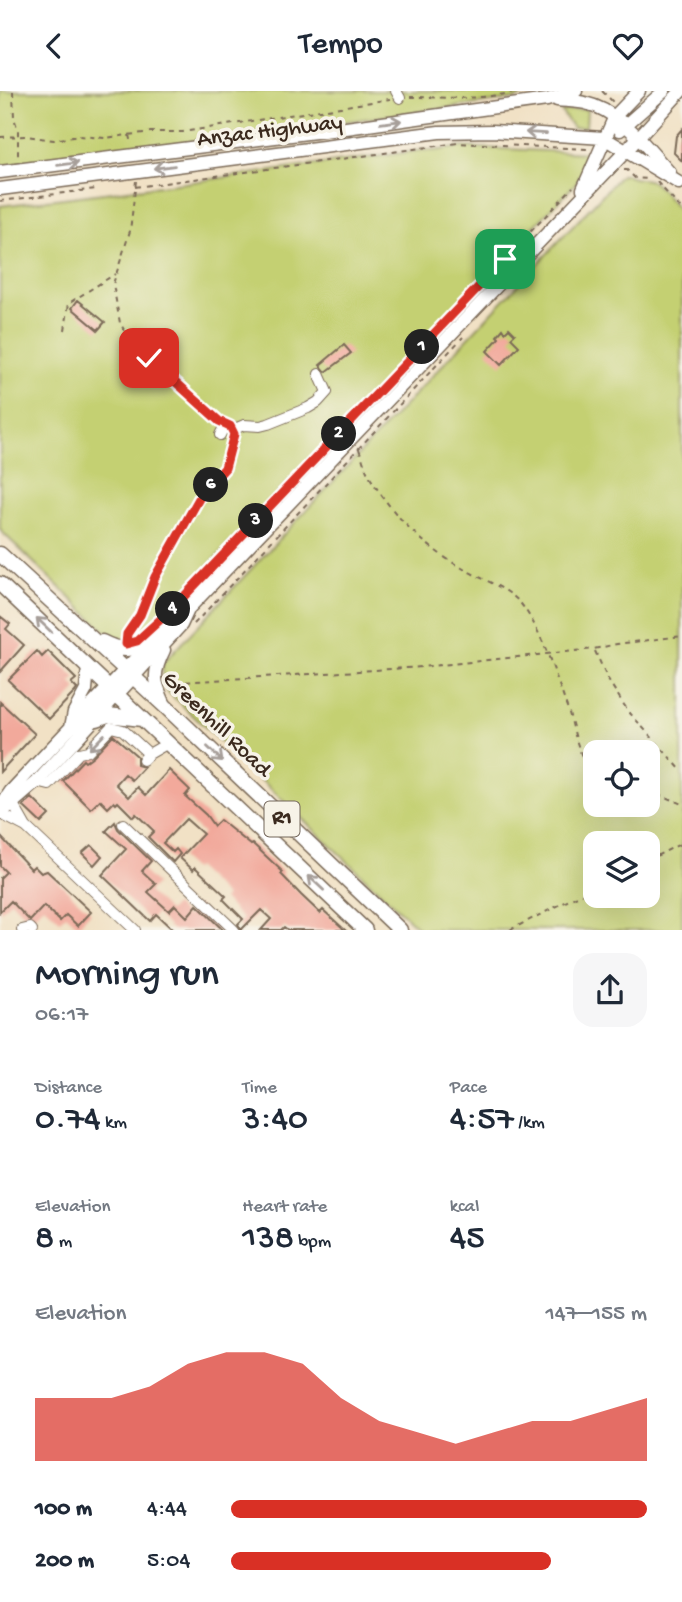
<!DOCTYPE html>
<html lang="en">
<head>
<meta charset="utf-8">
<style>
  :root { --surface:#fff; --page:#f6f6f7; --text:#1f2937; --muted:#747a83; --accent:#d93025 }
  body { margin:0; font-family:"Gochi Hand",sans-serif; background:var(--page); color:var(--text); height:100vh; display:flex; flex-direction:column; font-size:26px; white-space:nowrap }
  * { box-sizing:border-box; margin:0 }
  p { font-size:23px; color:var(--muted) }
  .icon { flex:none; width:38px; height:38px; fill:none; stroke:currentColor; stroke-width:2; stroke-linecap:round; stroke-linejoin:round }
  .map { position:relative; height:839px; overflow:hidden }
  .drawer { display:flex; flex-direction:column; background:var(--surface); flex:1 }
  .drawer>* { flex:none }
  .controls { position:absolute; left:583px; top:649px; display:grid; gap:14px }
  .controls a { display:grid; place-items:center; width:77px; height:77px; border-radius:14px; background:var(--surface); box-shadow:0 7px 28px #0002; font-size:35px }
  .pin { position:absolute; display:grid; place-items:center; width:60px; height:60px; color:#fff; margin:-30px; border-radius:14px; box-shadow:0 4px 10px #0006 }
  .km { position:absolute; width:35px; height:35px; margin:-18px; border-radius:50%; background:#222; color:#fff; font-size:19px; line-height:35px; text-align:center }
  .round { display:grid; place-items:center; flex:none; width:74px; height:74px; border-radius:21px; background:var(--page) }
  .summary { display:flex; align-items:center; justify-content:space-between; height:119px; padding:0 35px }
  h1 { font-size:38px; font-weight:600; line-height:52px }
  .figures { display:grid; grid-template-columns:repeat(3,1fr); gap:10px; height:119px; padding:7px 35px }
  .figures div { display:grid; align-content:center }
  .figures b { font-size:35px; font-weight:600 }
  .figures small { font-size:19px; font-weight:400 }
  .figures p { font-size:19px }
  .chart { height:196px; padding:14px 35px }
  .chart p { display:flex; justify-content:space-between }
  .chart svg { width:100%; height:126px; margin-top:7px; fill:var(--accent); opacity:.7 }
  ul { padding:0 35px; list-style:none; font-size:23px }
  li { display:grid; grid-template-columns:112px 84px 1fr; align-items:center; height:52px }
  li i { height:18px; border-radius:9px; background:var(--accent) }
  header { display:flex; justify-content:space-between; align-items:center; height:91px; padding:0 35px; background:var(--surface); font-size:32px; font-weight:600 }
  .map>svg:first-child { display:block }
  .green { fill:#c4d072; stroke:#807d48; stroke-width:2; fill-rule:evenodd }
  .building { fill:#f2a99b }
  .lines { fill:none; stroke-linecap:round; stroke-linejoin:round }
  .minor-casing { stroke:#7b6a58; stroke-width:12 }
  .major-casing { stroke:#7b6a58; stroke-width:15 }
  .highway-casing { stroke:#7b6a58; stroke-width:17 }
  .path { stroke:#7b6a58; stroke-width:2; stroke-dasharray:5 5; stroke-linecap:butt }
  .minor { stroke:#fff; stroke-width:10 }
  .major { stroke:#fff; stroke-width:12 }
  .highway { stroke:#fff; stroke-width:14 }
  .oneway { stroke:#a79f9a }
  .route-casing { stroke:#fff; stroke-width:14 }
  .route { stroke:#d93025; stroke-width:9 }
  .labels { text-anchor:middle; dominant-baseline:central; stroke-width:7; stroke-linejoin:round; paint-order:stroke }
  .shield { fill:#f7f3e8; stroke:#73665b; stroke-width:2 }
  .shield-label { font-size:21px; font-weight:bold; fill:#3b2a1e }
  .street-label { font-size:23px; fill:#3b2a1e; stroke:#f7f3e8 }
</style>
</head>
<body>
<header><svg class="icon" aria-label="back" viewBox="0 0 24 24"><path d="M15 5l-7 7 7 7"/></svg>Tempo<svg class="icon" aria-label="heart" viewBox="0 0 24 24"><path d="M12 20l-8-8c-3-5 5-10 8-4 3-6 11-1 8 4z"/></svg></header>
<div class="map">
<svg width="682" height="839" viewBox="0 0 682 839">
  <rect width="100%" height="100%" fill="#f7f3e8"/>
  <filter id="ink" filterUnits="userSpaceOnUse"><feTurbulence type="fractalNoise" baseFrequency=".0143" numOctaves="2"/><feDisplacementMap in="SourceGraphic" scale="14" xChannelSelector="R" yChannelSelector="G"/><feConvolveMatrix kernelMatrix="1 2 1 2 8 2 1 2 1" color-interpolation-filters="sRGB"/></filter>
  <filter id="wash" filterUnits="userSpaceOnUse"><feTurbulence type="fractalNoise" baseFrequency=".00686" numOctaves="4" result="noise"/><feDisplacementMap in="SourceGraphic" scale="28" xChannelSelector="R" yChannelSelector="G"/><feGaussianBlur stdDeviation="1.57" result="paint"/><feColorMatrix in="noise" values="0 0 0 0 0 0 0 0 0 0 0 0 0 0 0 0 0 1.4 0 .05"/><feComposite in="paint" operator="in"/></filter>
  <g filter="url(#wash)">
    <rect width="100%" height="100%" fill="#f1e1c5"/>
    <path class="green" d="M0,0H533L515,8L0,76Z
      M587,18L586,36L573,37L561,20Z
      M461,56L589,62L586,78L575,93L145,541C133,549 124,551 110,545L0,439V115L192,91L424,59L433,60Z
      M621,84H627C636,91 646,85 654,92C661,97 674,115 682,123V839H420L167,600L162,589L163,572ZM595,662H648V714H595ZM595,752H648V805H595Z"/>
    <g id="blocks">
      <path class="building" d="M682,38V70L674,62L676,45Z
        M78,209L105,231L98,239L72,217Z
        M509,237L515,243L511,247L519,255L501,274L487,260L499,247L497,245L503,238L505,241Z
        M344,254L351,262L326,281L320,274Z
        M0,525L10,533L6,538L24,554L0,581Z
        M37,560L42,566L48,560L76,588L71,592L77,598L75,601L49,628L8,589Z
        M0,611L35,643L0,681Z
        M113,644L137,665V674L144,676L132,689L125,683L116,693L129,706L138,696L146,704L169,679L190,699L185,705L206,724L214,735L220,729L251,754L253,753L283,781L281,783L301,804L320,822L323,819L345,839H288L284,836L281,839H261L271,828L261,819L241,839L238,833L243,828L223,808L226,805L195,776L193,779L180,767L203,743L186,728L163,752L173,761L176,758L180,763L173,771L148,746L154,740L136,723L133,726L118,711L116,713L114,711L108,717L100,709L91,718L63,690L83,669L85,671L93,665Z
        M32,707L49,724L41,732L23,715Z
        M115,731L118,738L151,770L142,780L156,793L148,801L169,820L175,814L187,826L197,814L223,839H173L156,823L150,830L102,784L126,758L106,740Z
        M0,745L31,778L34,775L41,782L47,780L91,821L78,835L66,824L60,830L44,815L30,830L11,810L0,821V787L6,781L0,775Z
        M91,754L102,765L94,774L82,762Z"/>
    </g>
  </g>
  <g filter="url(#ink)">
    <use href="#blocks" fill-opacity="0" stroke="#7b6a58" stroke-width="2"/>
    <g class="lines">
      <g class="minor-casing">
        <path id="minor" d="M396,0L400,7
          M220,344L224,336L232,339L244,334L260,335L268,333L308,317L318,311L327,301L319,283
          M143,669L149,663L168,652
          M37,691L49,694L79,662L88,660L111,636L123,639L149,663
          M13,713L26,736
          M1,723L26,736L135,839
          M123,733L234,839
          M22,839L30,837L32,839"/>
      </g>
      <g class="major-casing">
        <path id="major" d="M557,9C566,10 576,10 585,12C621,20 646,56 670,82
          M620,39L664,0
          M0,81L339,38L547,9L576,0
          M0,98L439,41L492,40L604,47L679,92
          M583,98L615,25L639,0
          M164,559C152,583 154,590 165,614
          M71,636L74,621L86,599L88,576
          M0,716L11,700L152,550L173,529L188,518L627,59L681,0
          M0,723L37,691L181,534L188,519"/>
      </g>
      <g class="highway-casing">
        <path id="highway" d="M0,463L166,616L400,839
          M0,493L365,839
          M102,551C121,561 132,560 152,550
          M97,628L108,624L142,628"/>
      </g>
      <path class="path" d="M13,0L14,27L18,39V68
        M602,0L613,11
        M410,6C445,6 482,10 517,0
        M129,44L131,53
        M0,46L26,45L54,49L79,45L105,47L151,41H183L390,8
        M624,79H627L635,87L650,88
        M136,90L130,140L113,193L120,232L132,252L218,330
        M657,91L682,119
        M135,96L458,52L588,58
        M0,110L96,98
        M65,239L69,212L115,183
        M359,358C363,368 365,379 371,388C393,425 425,456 462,477C482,489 511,497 524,517C544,545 555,584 567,616C575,638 577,668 595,684
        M179,510L573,96
        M194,533L463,246
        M126,546L140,524L155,486L198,410L225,377L233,347
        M595,560L608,589L628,620L682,680
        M167,586L182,591L422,576L594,558L617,553L682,545
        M648,699L682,713
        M648,769L682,752
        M510,839L595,796"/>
      <use href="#minor" class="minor"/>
      <use href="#major" class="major"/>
      <use href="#highway" class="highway"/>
    </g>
    <defs><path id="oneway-shaft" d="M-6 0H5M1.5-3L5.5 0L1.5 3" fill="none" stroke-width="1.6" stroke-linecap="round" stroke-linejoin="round" transform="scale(1.75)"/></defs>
    <g class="oneway">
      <use href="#oneway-shaft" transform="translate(391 31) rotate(-8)"/>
      <use href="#oneway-shaft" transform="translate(536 42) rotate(-177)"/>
      <use href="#oneway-shaft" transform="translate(68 73) rotate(-7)"/>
      <use href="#oneway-shaft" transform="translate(164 76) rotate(173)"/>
      <use href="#oneway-shaft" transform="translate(44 534) rotate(-136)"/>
      <use href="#oneway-shaft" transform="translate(97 651) rotate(134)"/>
      <use href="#oneway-shaft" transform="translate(215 663) rotate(44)"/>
      <use href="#oneway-shaft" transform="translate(316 792) rotate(-137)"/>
    </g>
  </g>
  <g class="lines" filter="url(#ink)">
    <g class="route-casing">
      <path id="route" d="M149,267L219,330L230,335L234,343L225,377L201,404L155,486L140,524L127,543L126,553L137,550L174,516L505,168"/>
    </g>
    <use href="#route" class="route"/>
  </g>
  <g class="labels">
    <rect class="shield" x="264.5" y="710.5" width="35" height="35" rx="5"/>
    <g class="shield-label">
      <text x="282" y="728">R1</text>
    </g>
    <g class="street-label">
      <text transform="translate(270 41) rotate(-7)">Anzac Highway</text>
      <text transform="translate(216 634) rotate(44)">Greenhill Road</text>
    </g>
  </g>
</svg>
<div class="controls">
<a><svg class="icon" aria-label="locate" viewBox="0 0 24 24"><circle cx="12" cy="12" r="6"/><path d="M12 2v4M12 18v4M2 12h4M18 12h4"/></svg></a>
<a><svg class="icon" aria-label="layers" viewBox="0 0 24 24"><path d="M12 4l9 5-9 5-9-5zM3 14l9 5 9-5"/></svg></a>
</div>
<div class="pin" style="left:505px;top:168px;background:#1e9e55"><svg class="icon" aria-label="arrive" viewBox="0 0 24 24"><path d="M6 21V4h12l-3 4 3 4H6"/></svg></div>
<div class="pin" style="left:149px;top:267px;background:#d93025"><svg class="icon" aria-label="check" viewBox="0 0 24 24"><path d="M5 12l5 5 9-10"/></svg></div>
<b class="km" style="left:422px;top:256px">1</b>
<b class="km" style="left:339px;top:343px">2</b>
<b class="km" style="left:256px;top:430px">3</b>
<b class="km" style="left:173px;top:518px">4</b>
<b class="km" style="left:211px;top:394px">6</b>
</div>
<section class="drawer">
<div class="summary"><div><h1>Morning run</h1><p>06:17</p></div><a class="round"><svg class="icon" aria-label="share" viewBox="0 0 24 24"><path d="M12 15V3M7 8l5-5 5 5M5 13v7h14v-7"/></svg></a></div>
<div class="figures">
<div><p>Distance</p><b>0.74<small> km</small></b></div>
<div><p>Time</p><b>3:40</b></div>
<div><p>Pace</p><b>4:57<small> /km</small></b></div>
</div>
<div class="figures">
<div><p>Elevation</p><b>8<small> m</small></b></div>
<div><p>Heart rate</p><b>138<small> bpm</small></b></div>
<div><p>kcal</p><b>45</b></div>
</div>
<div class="chart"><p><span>Elevation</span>147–155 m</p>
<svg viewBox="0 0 160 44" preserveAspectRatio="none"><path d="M0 44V22L10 22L20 22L30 18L40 10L50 6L60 6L70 10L80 22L90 30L100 34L110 38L120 34L130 30L140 30L150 26L160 22V44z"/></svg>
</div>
<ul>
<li><b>100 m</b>4:44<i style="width:100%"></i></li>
<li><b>200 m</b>5:04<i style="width:77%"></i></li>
</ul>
</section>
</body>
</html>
